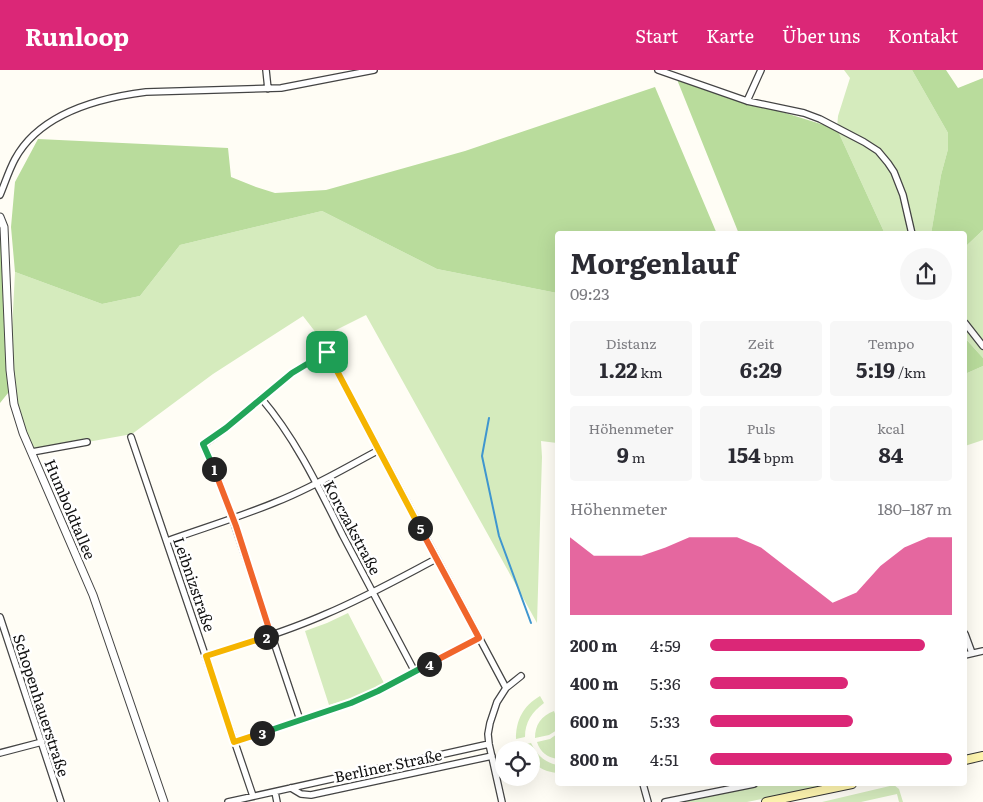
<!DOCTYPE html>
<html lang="de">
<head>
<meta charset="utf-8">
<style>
  :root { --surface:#fff; --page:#f7f7f7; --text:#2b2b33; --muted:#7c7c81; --accent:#db2777 }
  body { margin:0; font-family:Literata,serif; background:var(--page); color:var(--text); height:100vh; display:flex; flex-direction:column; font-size:19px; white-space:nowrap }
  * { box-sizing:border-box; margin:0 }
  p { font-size:16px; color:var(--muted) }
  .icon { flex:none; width:28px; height:28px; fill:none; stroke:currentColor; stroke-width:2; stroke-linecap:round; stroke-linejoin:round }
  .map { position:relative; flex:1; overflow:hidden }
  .side { position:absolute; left:555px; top:161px; width:412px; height:555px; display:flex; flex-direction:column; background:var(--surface); border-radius:5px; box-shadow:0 5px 20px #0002 }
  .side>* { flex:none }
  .buttons { position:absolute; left:495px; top:671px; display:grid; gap:10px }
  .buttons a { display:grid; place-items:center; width:45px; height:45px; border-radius:50%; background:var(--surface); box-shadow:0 5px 20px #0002; font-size:25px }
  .pin { position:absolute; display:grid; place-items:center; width:42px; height:42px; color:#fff; margin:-21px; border-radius:10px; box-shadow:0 2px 8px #0006 }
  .km { position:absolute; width:25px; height:25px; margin:-12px; border-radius:50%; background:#222; color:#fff; font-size:14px; line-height:25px; text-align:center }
  .round { display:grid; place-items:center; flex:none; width:52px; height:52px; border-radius:26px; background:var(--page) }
  .headline { display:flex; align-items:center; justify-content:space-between; height:85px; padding:0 15px }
  h1 { font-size:28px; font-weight:700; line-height:38px }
  .stats { display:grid; grid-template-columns:repeat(3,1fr); gap:8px; height:85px; padding:5px 15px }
  .stats div { display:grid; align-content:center; border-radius:5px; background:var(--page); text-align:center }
  .stats b { font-size:21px; font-weight:700 }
  .stats small { font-size:14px; font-weight:400 }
  .stats p { font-size:14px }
  .chart { height:140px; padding:10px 15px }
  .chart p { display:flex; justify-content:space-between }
  .chart svg { width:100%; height:90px; margin-top:5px; fill:var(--accent); opacity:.7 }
  ul { padding:0 15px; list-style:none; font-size:16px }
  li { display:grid; grid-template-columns:80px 60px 1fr; align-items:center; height:38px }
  li i { height:12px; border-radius:6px; background:var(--accent) }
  header { display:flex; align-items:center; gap:30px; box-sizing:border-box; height:70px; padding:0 25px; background:var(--accent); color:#fff }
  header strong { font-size:24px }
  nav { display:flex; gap:28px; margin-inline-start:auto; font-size:18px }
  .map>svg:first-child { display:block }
  .green { fill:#d5ebbd }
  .forest { fill:#b9dc9c }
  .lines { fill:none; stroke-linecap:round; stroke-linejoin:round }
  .stream { stroke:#3f96cf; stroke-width:2 }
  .minor-casing { stroke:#444; stroke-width:8 }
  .tertiary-casing { stroke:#444; stroke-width:9 }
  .secondary-casing { stroke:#333; stroke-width:10 }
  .minor { stroke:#fff; stroke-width:5.5 }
  .tertiary { stroke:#fff; stroke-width:7 }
  .secondary { stroke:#fff6b0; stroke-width:8 }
  .split-1-casing { stroke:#fff; stroke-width:10 }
  .split-2-casing { stroke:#fff; stroke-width:10 }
  .split-3-casing { stroke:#fff; stroke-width:10 }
  .split-4-casing { stroke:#fff; stroke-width:10 }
  .split-5-casing { stroke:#fff; stroke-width:10 }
  .split-6-casing { stroke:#fff; stroke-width:10 }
  .split-1 { stroke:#22a559; stroke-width:6 }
  .split-2 { stroke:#f0652b; stroke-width:6 }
  .split-3 { stroke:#f5b400; stroke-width:6 }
  .split-4 { stroke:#22a559; stroke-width:6 }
  .split-5 { stroke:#f0652b; stroke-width:6 }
  .split-6 { stroke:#f5b400; stroke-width:6 }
  .labels { text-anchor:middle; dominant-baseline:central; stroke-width:5; stroke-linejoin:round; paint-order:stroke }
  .street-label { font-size:15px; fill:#111; stroke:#fff }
</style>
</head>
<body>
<header>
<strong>Runloop</strong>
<nav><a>Start</a><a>Karte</a><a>Über uns</a><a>Kontakt</a></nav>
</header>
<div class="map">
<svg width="983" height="732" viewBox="0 0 983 732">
  <rect width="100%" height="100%" fill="#fffdf5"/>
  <path class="green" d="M844,0H912L948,63V79L941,105L931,164H885L837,59L838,46L850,8Z
    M322,141L437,199L557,223V373L541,371L542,387L537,553L366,245L320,268L303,246L213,304L132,364L32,382L23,363L10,300L15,202L102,234L140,226L180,175Z
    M983,160V288L965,268V177Z
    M983,296V370L965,376V304Z
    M348,543L384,613L353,628L329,635L305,561L327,553Z
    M540,626L544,633C532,642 525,652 525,667L516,669C516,650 523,636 540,626Z
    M554,641L557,649V660L549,665L535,668C535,655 541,646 554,641Z
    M557,664V689C547,687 540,682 537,672L550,669Z
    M531,673C537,685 544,692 557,695V703C547,702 538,698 531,690V680H524L522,675Z
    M767,714H832L747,732H677Z
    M894,715L899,719L903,732H899L897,724L861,732H822Z"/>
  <path class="forest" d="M912,0H946L958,18L983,8V160L965,177V164H931L941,105L948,79V63Z
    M676,7L747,31L837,59L885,164H739Z
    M655,17L717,164H558L557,223L437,199L322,141L180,175L140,226L102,234L15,202L11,157L15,112L38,69L228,78L231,107L256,117L275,123L326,120L465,81Z
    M0,147L12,318L0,333Z
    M965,268L983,288V296L965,304Z"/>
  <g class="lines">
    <path class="stream" d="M489,348L482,386L499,466L531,553"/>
    <g class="minor-casing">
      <path id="minor" d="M266,0L268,19
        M658,0L747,31L804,43L820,49L864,72L878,81L888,93L894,102L903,125L912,164
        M747,31L761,0
        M0,125C5,113 9,100 15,89C40,43 98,28 146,22L281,18L374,0
        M965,253L983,276
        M261,328C296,369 319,418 343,466C367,511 391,556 415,602
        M131,367L253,726
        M32,382L87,372
        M167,471C203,458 240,447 276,432C312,418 345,398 379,380
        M0,547L61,732
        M965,564L972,583
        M965,585L983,581
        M206,586C246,574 288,561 326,544C364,528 400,508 436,489
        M300,650L230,441L217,405L203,375L226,358L292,303L327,282L506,618
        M235,672L351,633L378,621L479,568
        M0,683L42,672
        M643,714L648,732
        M291,718L301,724L311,725L492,686
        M275,722L277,732
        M228,732L489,674
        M502,732L489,674L488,664L490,653L497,632L506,618L521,606
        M665,732L754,714"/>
    </g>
    <g class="tertiary-casing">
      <path id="tertiary" d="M0,147L4,157L10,300L14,334L23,363L93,525L164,732"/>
    </g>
    <g class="secondary-casing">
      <path id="secondary" d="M965,690L983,686
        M766,732L852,714"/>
    </g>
    <use href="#minor" class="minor"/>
    <use href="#tertiary" class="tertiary"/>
    <use href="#secondary" class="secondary"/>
  </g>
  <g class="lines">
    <g class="split-1-casing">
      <path id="split-1" d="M214,399L203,374L226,358L292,303L327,282"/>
    </g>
    <g class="split-2-casing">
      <path id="split-2" d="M214,399L236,456L271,565L266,567"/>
    </g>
    <g class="split-3-casing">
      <path id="split-3" d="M262,663L234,672L206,586L266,567"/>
    </g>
    <g class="split-4-casing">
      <path id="split-4" d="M262,663L351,633L378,621L429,594"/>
    </g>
    <g class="split-5-casing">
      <path id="split-5" d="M420,458L479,568L429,594"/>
    </g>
    <g class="split-6-casing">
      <path id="split-6" d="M327,282L420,458"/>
    </g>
    <use href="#split-1" class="split-1"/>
    <use href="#split-2" class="split-2"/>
    <use href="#split-3" class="split-3"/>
    <use href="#split-4" class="split-4"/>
    <use href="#split-5" class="split-5"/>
    <use href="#split-6" class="split-6"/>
  </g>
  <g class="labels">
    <g class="street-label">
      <text transform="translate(71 439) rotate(67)">Humboldtallee</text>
      <text transform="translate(353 457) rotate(62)">Korczakstraße</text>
      <text transform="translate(195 514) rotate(71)">Leibnizstraße</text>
      <text transform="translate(42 635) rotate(72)">Schopenhauerstraße</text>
      <text transform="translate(388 695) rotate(-12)">Berliner Straße</text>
    </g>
  </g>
</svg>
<div class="buttons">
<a><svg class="icon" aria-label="locate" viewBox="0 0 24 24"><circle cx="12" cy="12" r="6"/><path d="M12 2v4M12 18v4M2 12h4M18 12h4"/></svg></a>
</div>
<div class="pin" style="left:327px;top:282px;background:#1e9e55"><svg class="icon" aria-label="arrive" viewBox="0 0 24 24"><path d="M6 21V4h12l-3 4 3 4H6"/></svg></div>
<b class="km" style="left:214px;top:399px">1</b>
<b class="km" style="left:266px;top:567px">2</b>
<b class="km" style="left:262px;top:663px">3</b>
<b class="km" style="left:429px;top:594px">4</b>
<b class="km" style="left:420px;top:458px">5</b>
<section class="side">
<div class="headline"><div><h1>Morgenlauf</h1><p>09:23</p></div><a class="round"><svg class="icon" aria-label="share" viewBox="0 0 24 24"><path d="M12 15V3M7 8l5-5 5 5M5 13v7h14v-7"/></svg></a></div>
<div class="stats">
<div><p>Distanz</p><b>1.22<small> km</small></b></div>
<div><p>Zeit</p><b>6:29</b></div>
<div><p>Tempo</p><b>5:19<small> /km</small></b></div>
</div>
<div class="stats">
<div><p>Höhenmeter</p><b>9<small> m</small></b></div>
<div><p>Puls</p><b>154<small> bpm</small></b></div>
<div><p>kcal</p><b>84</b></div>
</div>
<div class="chart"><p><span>Höhenmeter</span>180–187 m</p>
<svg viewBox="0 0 160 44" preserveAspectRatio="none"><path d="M0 44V6L10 15L20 15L30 15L40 11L50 6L60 6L70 6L80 11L90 20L100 29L110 38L120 33L130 20L140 11L150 6L160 6V44z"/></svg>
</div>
<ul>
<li><b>200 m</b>4:59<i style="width:89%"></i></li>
<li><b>400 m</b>5:36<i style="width:57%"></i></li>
<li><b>600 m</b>5:33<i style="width:59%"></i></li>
<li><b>800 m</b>4:51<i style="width:100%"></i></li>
</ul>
</section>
</div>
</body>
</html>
